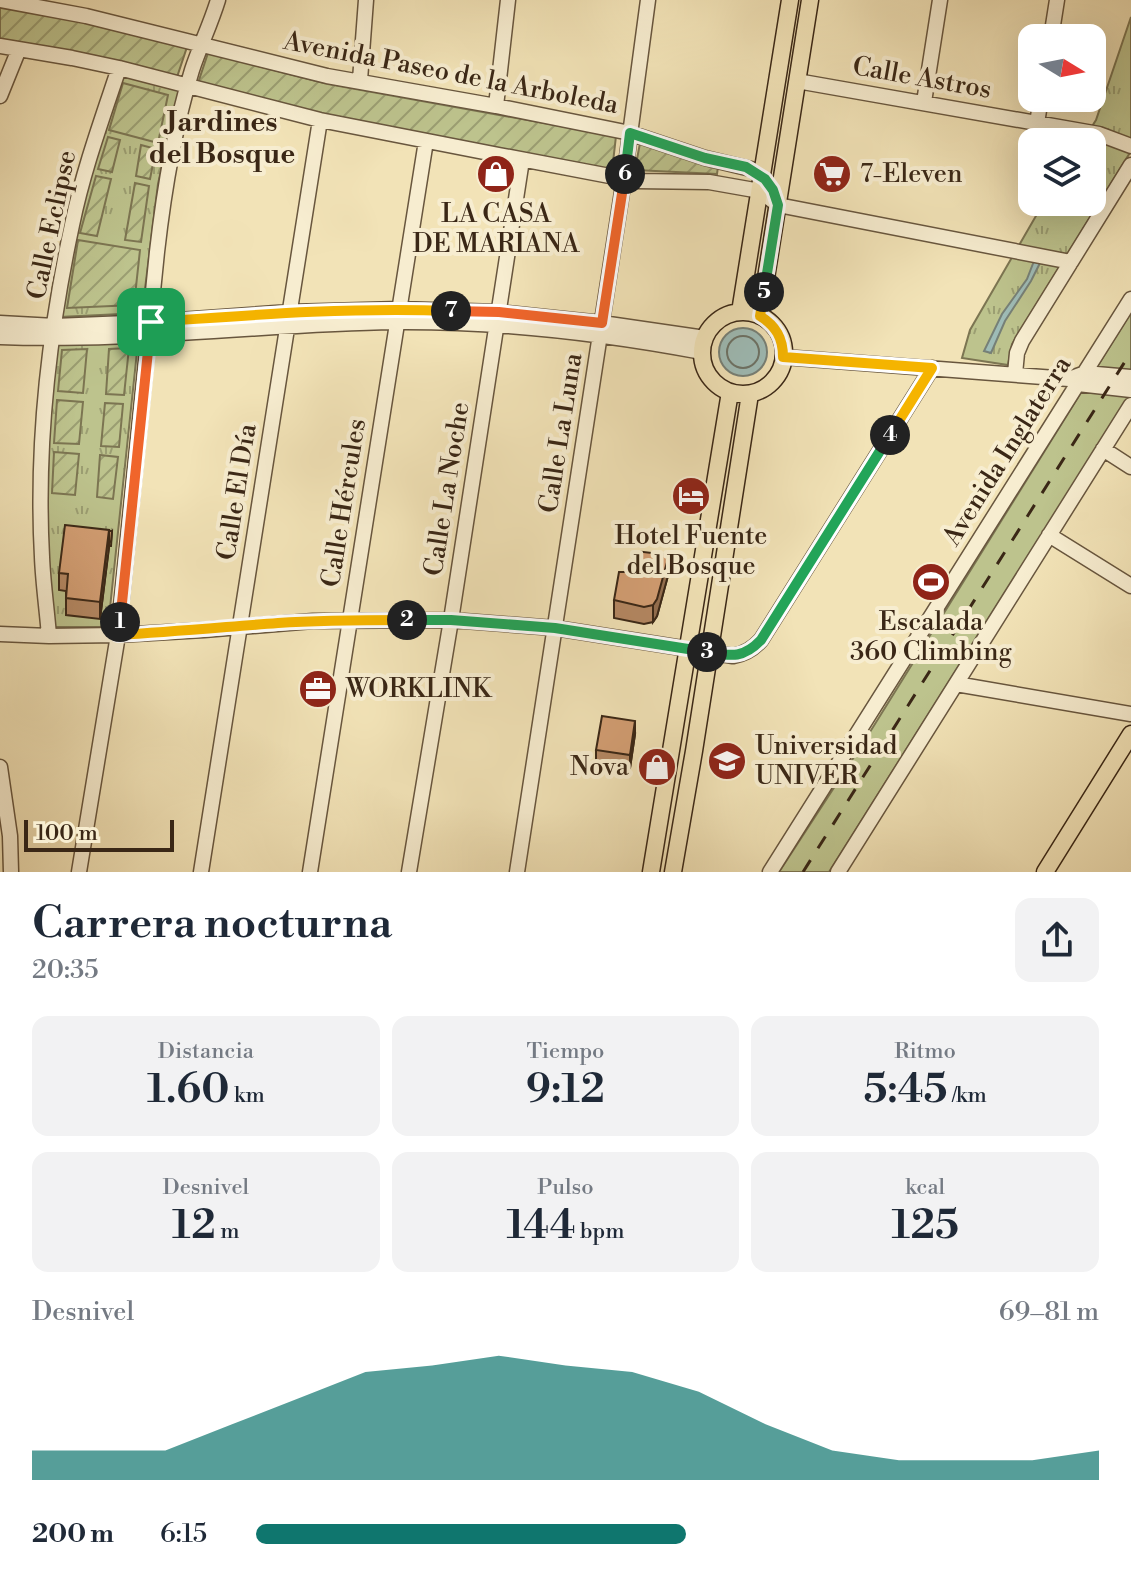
<!DOCTYPE html>
<html lang="es">
<head>
<meta charset="utf-8">
<style>
  :root { --surface:#fff; --page:#f2f2f3; --text:#1f2937; --muted:#747a83; --accent:#0f766e }
  body { margin:0; font-family:"Libre Bodoni",serif; background:var(--page); color:var(--text); height:100vh; display:flex; flex-direction:column; font-size:30px; white-space:nowrap }
  * { box-sizing:border-box; margin:0 }
  p { font-size:26px; color:var(--muted) }
  .icon { flex:none; width:44px; height:44px; fill:none; stroke:currentColor; stroke-width:2; stroke-linecap:round; stroke-linejoin:round }
  .map { position:relative; height:872px; overflow:hidden }
  .drawer { display:flex; flex-direction:column; background:var(--surface); flex:1 }
  .drawer>* { flex:none }
  .needle { width:52px; rotate:100deg }
  .fabs { position:absolute; left:1018px; top:24px; display:grid; gap:16px }
  .fabs a { display:grid; place-items:center; width:88px; height:88px; border-radius:16px; background:var(--surface); box-shadow:0 8px 32px #0002; font-size:40px }
  .scale { position:absolute; left:24px; bottom:20px; width:150px; box-sizing:border-box; padding-left:8px; border:4px solid #3a2716; border-top:0; font-size:22px; line-height:28px; white-space:nowrap; color:#3a2716; -webkit-text-stroke:6px #f7edd0; paint-order:stroke }
  .pin { position:absolute; display:grid; place-items:center; width:68px; height:68px; color:#fff; margin:-34px; border-radius:16px; box-shadow:0 4px 12px #0006 }
  .km { position:absolute; width:40px; height:40px; margin:-20px; border-radius:50%; background:#222; color:#fff; font-size:22px; line-height:40px; text-align:center }
  .round { display:grid; place-items:center; flex:none; width:84px; height:84px; border-radius:16px; background:var(--page) }
  .head { display:flex; align-items:center; justify-content:space-between; height:136px; padding:0 32px }
  h1 { font-size:44px; font-weight:600; line-height:60px }
  .figures { display:grid; grid-template-columns:repeat(3,1fr); gap:12px; height:136px; padding:8px 32px }
  .figures div { display:grid; align-content:center; border-radius:16px; background:var(--page); text-align:center }
  .figures b { font-size:40px; font-weight:600 }
  .figures small { font-size:22px; font-weight:400 }
  .figures p { font-size:22px }
  .chart { height:224px; padding:16px 32px }
  .chart p { display:flex; justify-content:space-between }
  .chart svg { width:100%; height:144px; margin-top:8px; fill:var(--accent); opacity:.7 }
  ul { padding:0 32px; list-style:none; font-size:26px }
  li { display:grid; grid-template-columns:128px 96px 1fr; align-items:center; height:60px }
  li i { height:20px; border-radius:10px; background:var(--accent) }
  .map>svg:first-child { display:block }
  .grass { fill:#bdc38d; stroke:#7c7552; stroke-width:2 }
  .park { fill:url(#park-tufts); stroke:#7c7552; stroke-width:2 }
  .garden { fill:url(#garden-furrows); stroke:#7c7552; stroke-width:2 }
  .water { fill:#9ebcb7; stroke:#768077; stroke-width:2 }
  .lines { fill:none; stroke-linecap:round; stroke-linejoin:round }
  .shore { stroke:#6c7266; stroke-width:2 }
  .minor-casing { stroke:#68563e; stroke-width:17 }
  .major-casing { stroke:#3a2716; stroke-width:19 }
  .minor { stroke:#f7edd0; stroke-width:14 }
  .major { stroke:#f2e3b7; stroke-width:16 }
  .rail { stroke:#3a2716; stroke-width:3; stroke-dasharray:14 14; stroke-linecap:butt }
  .wall { fill:#b58863; stroke:#3a2716; stroke-width:2 }
  .shaded-wall { fill:#946f50; stroke:#3a2716; stroke-width:2 }
  .building { fill:#d39e73; stroke:#3a2716; stroke-width:2 }
  .split-1-casing { stroke:#fff; stroke-width:16 }
  .split-2-casing { stroke:#fff; stroke-width:16 }
  .split-3-casing { stroke:#fff; stroke-width:16 }
  .split-4-casing { stroke:#fff; stroke-width:16 }
  .split-5-casing { stroke:#fff; stroke-width:16 }
  .split-6-casing { stroke:#fff; stroke-width:16 }
  .split-7-casing { stroke:#fff; stroke-width:16 }
  .split-8-casing { stroke:#fff; stroke-width:16 }
  .split-1 { stroke:#f0652b; stroke-width:10 }
  .split-2 { stroke:#f5b400; stroke-width:10 }
  .split-3 { stroke:#22a559; stroke-width:10 }
  .split-4 { stroke:#22a559; stroke-width:10 }
  .split-5 { stroke:#f5b400; stroke-width:10 }
  .split-6 { stroke:#22a559; stroke-width:10 }
  .split-7 { stroke:#f0652b; stroke-width:10 }
  .split-8 { stroke:#f5b400; stroke-width:10 }
  .labels { text-anchor:middle; dominant-baseline:central; stroke-width:8; stroke-linejoin:round; paint-order:stroke }
  .street-label { font-size:26px; fill:#3a2716; stroke:#f7edd0 }
  .poi-label { font-size:26px; fill:#3a2716; stroke:#f7edd0; text-anchor:start }
  .neighbourhood-label { font-size:28px; font-weight:bold; fill:#3a2716; stroke:#f7edd0 }
</style>
</head>
<body>
<div class="map">
<svg width="1131" height="872" viewBox="0 0 1131 872">
  <defs>
    <pattern id="park-tufts" width="24" height="20" patternUnits="userSpaceOnUse" patternTransform="scale(2)"><rect width="24" height="20" fill="#bdc38d"/><path d="M3 7l-1-3M5 7V3M7 7l1-3M15 17l-1-3M17 17v-4M19 17l1-3" fill="none" stroke="#9b9e72"/></pattern>
    <pattern id="garden-furrows" width="10" height="10" patternUnits="userSpaceOnUse" patternTransform="scale(2)"><rect width="10" height="10" fill="#bdc38d"/><path d="M-1 1l2-2M0 10L10 0M9 11l2-2" fill="none" stroke="#9b9e72"/></pattern>
  </defs>
  <rect width="100%" height="100%" fill="#f2e3b7"/>
  <filter id="stains"><feTurbulence type="fractalNoise" baseFrequency=".0025" numOctaves="4"/><feColorMatrix values="0 0 0 0 .2 0 0 0 0 .09 0 0 0 0 .02 0 0 0 .5 -.17"/></filter>
  <radialGradient id="worn" r=".72"><stop offset=".6" stop-color="#630" stop-opacity="0"/><stop offset="1" stop-color="#630" stop-opacity=".3"/></radialGradient>
  <path class="grass" d="M1131,312V393L829,872H779L865,740Z"/>
  <path class="park" d="M1131,17V151L1012,344L1008,365L962,358L970,330L1044,202H1092V142H1082L1096,120Z
    M119,74L179,90L158,184L142,313L59,317L74,230Z
    M138,342L108,627H52L47,550L49,427L57,345Z"/>
  <path class="garden" d="M0,5L121,30L187,47L177,77L0,40Z
    M208,53L328,84L616,136L612,171L322,115L198,83Z
    M123,83L168,95L158,143L109,130Z
    M108,137L120,140L112,172L98,169Z
    M640,143L718,167L717,174L635,170Z
    M141,145L156,149L150,179L136,176Z
    M96,176L111,179L97,236L80,233Z
    M135,183L149,186L141,242L125,240Z
    M78,240L140,250L134,305L67,308Z
    M129,348L124,395L106,394L109,349Z
    M87,349L83,393L58,391L62,350Z
    M57,400L83,402L79,444L54,443Z
    M105,403L123,404L119,447L101,446Z
    M54,452L79,454L75,495L52,493Z
    M100,455L118,457L113,499L97,497Z"/>
  <path class="water" d="M1038,260L1040,263L1031,281L1005,321L991,353L984,351L1002,314L1027,279L1034,261Z
    M719 352a24 24 0 1 1 48 0a24 24 0 1 1-48 0Z"/>
  <g class="lines">
    <path class="shore" d="M727 352a16 16 0 1 1 32 0a16 16 0 1 1-32 0Z"/>
    <g class="minor-casing">
      <path id="minor" d="M0,0L86,16L327,76L496,106L630,133L705,158L751,169L762,177L773,190L778,205
        M1051,38L1057,0
        M0,46L72,58L119,68L320,120L499,155L636,181L709,182L760,191L778,205L1071,262
        M360,80L366,0
        M797,81L1099,134L1131,146
        M0,96L19,49
        M924,102L940,0
        M496,106L508,0
        M1037,123L1041,98
        M0,323L55,326L151,322L290,312L399,309L499,312L602,323L705,338
        M0,337C132,342 262,324 394,322C497,321 601,333 702,352
        M783,357L1069,379L1085,373L1131,377
        M1015,374L1017,353L1022,341L1131,165
        M1073,381L1078,384L1131,390
        M1103,449L1131,467
        M1049,535L1131,586
        M0,634L49,636L118,635L204,630L313,621L451,620L555,628L733,656C745,654 753,649 761,640L932,368
        M49,636C47,610 43,583 42,557C36,447 49,332 72,225C83,171 102,119 119,68
        M956,684L1131,714
        M0,767L10,836L11,872
        M79,872L118,635L157,252C164,190 174,129 192,70C200,46 211,23 218,0
        M201,872L320,120
        M310,872L426,141
        M409,872L451,620L522,160
        M517,872L624,179L648,0
        M770,872L1131,299
        M838,872L1131,405"/>
    </g>
    <g class="major-casing">
      <path id="major" d="M740,312L790,0
        M702 353a41 41 0 1 1 82 0a41 41 0 1 1-82 0Z
        M760,316L810,0
        M651,872L730,392
        M673,872L694,751L750,394
        M1045,872L1131,734"/>
    </g>
    <use href="#minor" class="minor"/>
    <use href="#major" class="major"/>
    <path class="rail" d="M803,872L1131,352"/>
  </g>
  <path class="wall" d="M112,531L111,546H109L100,619L66,615V591L59,590V573Z
    M669,572L657,616L653,622L644,624L614,618V600Z
    M635,734L630,768L596,763V750Z"/>
  <path class="shaded-wall" d="M109,530V548L100,619V602Z
    M669,555V572L657,616L653,622V605Z
    M635,721V734L630,768V755Z"/>
  <path class="building" d="M65,525L109,530L100,602L66,598L68,574L59,573Z
    M109,531H112L111,542L109,541Z
    M635,551L669,555L657,599L653,605L644,607L614,600L619,572H625L630,568Z
    M602,716L635,721L630,755L596,750Z"/>
  <g class="lines">
    <g class="split-1-casing">
      <path id="split-1" d="M120,622L151,322"/>
    </g>
    <g class="split-2-casing">
      <path id="split-2" d="M120,622L118,635C172,632 225,627 278,623C321,620 364,620 407,620"/>
    </g>
    <g class="split-3-casing">
      <path id="split-3" d="M407,620H451L555,628L707,652"/>
    </g>
    <g class="split-4-casing">
      <path id="split-4" d="M707,652C731,656 743,659 761,640L890,435"/>
    </g>
    <g class="split-5-casing">
      <path id="split-5" d="M764,292L760,316C776,326 783,338 783,357L932,368L890,435"/>
    </g>
    <g class="split-6-casing">
      <path id="split-6" d="M625,174L630,133L705,158L746,167L765,179L773,190L778,205L764,292"/>
    </g>
    <g class="split-7-casing">
      <path id="split-7" d="M451,311L499,312L602,323L625,174"/>
    </g>
    <g class="split-8-casing">
      <path id="split-8" d="M151,322C251,315 351,307 451,311"/>
    </g>
    <use href="#split-1" class="split-1"/>
    <use href="#split-2" class="split-2"/>
    <use href="#split-3" class="split-3"/>
    <use href="#split-4" class="split-4"/>
    <use href="#split-5" class="split-5"/>
    <use href="#split-6" class="split-6"/>
    <use href="#split-7" class="split-7"/>
    <use href="#split-8" class="split-8"/>
  </g>
  <defs>
    <g id="shop-disc" transform="scale(2)"><circle r="9.5" fill="#8f2418" stroke="#f7edd0"/><path d="M-5-2.5h2.3a2.7 3.5 0 0 1 5.4 0H5L5.5 6h-11ZM-1.5-2.5h3a1.5 2.3 0 0 0-3 0Z" fill="#fff"/></g>
    <g id="supermarket-disc" transform="scale(2)"><circle r="9.5" fill="#8f2418" stroke="#f7edd0"/><path d="M-6-5.5h2.5l.6 2H6L4.5 2H-2.5L-4.4-4H-6ZM-1.5 3.2a1.3 1.3 0 1 0 .1 0ZM3 3.2a1.3 1.3 0 1 0 .1 0Z" fill="#fff"/></g>
    <g id="hotel-disc" transform="scale(2)"><circle r="9.5" fill="#8f2418" stroke="#f7edd0"/><path d="M-6-4.5h1.5V1H6V5H4.5V3h-9V5H-6ZM-4 0a1.8 1.8 0 1 1 3.6 0ZM.5 0V-2.5h3Q6-2.5 6 0Z" fill="#fff"/></g>
    <g id="stadium-disc" transform="scale(2)"><circle r="9.5" fill="#8f2418" stroke="#f7edd0"/><path d="M0-5a6.5 5 0 1 0 0 10a6.5 5 0 1 0 0-10ZM-3.5-1.8h7v3.6h-7Z" fill="#fff"/></g>
    <g id="office-disc" transform="scale(2)"><circle r="9.5" fill="#8f2418" stroke="#f7edd0"/><path d="M-6-3h4V-5.5h4V-3h4V5H-6ZM-1-4.5V-3h2v-1.5ZM-6 0V1H6V0Z" fill="#fff"/></g>
    <g id="school-disc" transform="scale(2)"><circle r="9.5" fill="#8f2418" stroke="#f7edd0"/><path d="M0-5L7-2L0 1L-7-2ZM-4 1L0 2.5L4 1V4Q0 6-4 4Z" fill="#fff"/></g>
  </defs>
  <g fill-rule="evenodd">
    <use href="#shop-disc" x="496" y="174"/>
    <use href="#supermarket-disc" x="832" y="174"/>
    <use href="#hotel-disc" x="691" y="496"/>
    <use href="#stadium-disc" x="931" y="582"/>
    <use href="#office-disc" x="318" y="689"/>
    <use href="#school-disc" x="727" y="761"/>
    <use href="#shop-disc" x="657" y="767"/>
  </g>
  <g class="labels">
    <g class="street-label">
      <text transform="translate(451 73) rotate(11)">Avenida Paseo de la Arboleda</text>
      <text transform="translate(922 78) rotate(10)">Calle Astros</text>
      <text transform="translate(52 225) rotate(-78)">Calle Eclipse</text>
      <text transform="translate(561 433) rotate(-81)">Calle La Luna</text>
      <text transform="translate(1007 451) rotate(-58)">Avenida Inglaterra</text>
      <text transform="translate(447 489) rotate(-81)">Calle La Noche</text>
      <text transform="translate(237 492) rotate(-81)">Calle El Día</text>
      <text transform="translate(344 503) rotate(-81)">Calle Hércules</text>
    </g>
    <g class="poi-label">
      <text x="860" y="174">7-Eleven</text>
      <text x="496" y="214" text-anchor="middle">LA CASA<tspan x="496" dy="30">DE MARIANA</tspan></text>
      <text x="691" y="536" text-anchor="middle">Hotel Fuente<tspan x="691" dy="30">del Bosque</tspan></text>
      <text x="931" y="622" text-anchor="middle">Escalada<tspan x="931" dy="30">360 Climbing</tspan></text>
      <text x="346" y="689">WORKLINK</text>
      <text x="755" y="746">Universidad<tspan x="755" dy="30">UNIVER</tspan></text>
      <text x="629" y="767" text-anchor="end">Nova</text>
    </g>
    <g class="neighbourhood-label">
      <text x="222" y="122">Jardines<tspan x="222" dy="32">del Bosque</tspan></text>
    </g>
  </g>
  <rect width="100%" height="100%" filter="url(#stains)"/>
  <rect width="100%" height="100%" fill="url(#worn)"/>
</svg>
<div class="fabs">
<a><svg class="needle" viewBox="-14 -14 28 28"><path d="M0-13l5 13h-10z" fill="#e53935"/><path d="M0 13l5-13h-10z" fill="#747a83"/></svg></a>
<a><svg class="icon" aria-label="layers" viewBox="0 0 24 24"><path d="M12 4l9 5-9 5-9-5zM3 14l9 5 9-5"/></svg></a>
</div>
<div class="scale">100 m</div>
<div class="pin" style="left:151px;top:322px;background:#1e9e55"><svg class="icon" aria-label="arrive" viewBox="0 0 24 24"><path d="M6 21V4h12l-3 4 3 4H6"/></svg></div>
<b class="km" style="left:120px;top:622px">1</b>
<b class="km" style="left:407px;top:620px">2</b>
<b class="km" style="left:707px;top:652px">3</b>
<b class="km" style="left:890px;top:435px">4</b>
<b class="km" style="left:764px;top:292px">5</b>
<b class="km" style="left:625px;top:174px">6</b>
<b class="km" style="left:451px;top:311px">7</b>
</div>
<section class="drawer">
<div class="head"><div><h1>Carrera nocturna</h1><p>20:35</p></div><a class="round"><svg class="icon" aria-label="share" viewBox="0 0 24 24"><path d="M12 15V3M7 8l5-5 5 5M5 13v7h14v-7"/></svg></a></div>
<div class="figures">
<div><p>Distancia</p><b>1.60<small> km</small></b></div>
<div><p>Tiempo</p><b>9:12</b></div>
<div><p>Ritmo</p><b>5:45<small> /km</small></b></div>
</div>
<div class="figures">
<div><p>Desnivel</p><b>12<small> m</small></b></div>
<div><p>Pulso</p><b>144<small> bpm</small></b></div>
<div><p>kcal</p><b>125</b></div>
</div>
<div class="chart"><p><span>Desnivel</span>69–81 m</p>
<svg viewBox="0 0 160 44" preserveAspectRatio="none"><path d="M0 44V35L10 35L20 35L30 27L40 19L50 11L60 9L70 6L80 9L90 11L100 17L110 27L120 35L130 38L140 38L150 38L160 35V44z"/></svg>
</div>
<ul>
<li><b>200 m</b>6:15<i style="width:51%"></i></li>
</ul>
</section>
</body>
</html>
